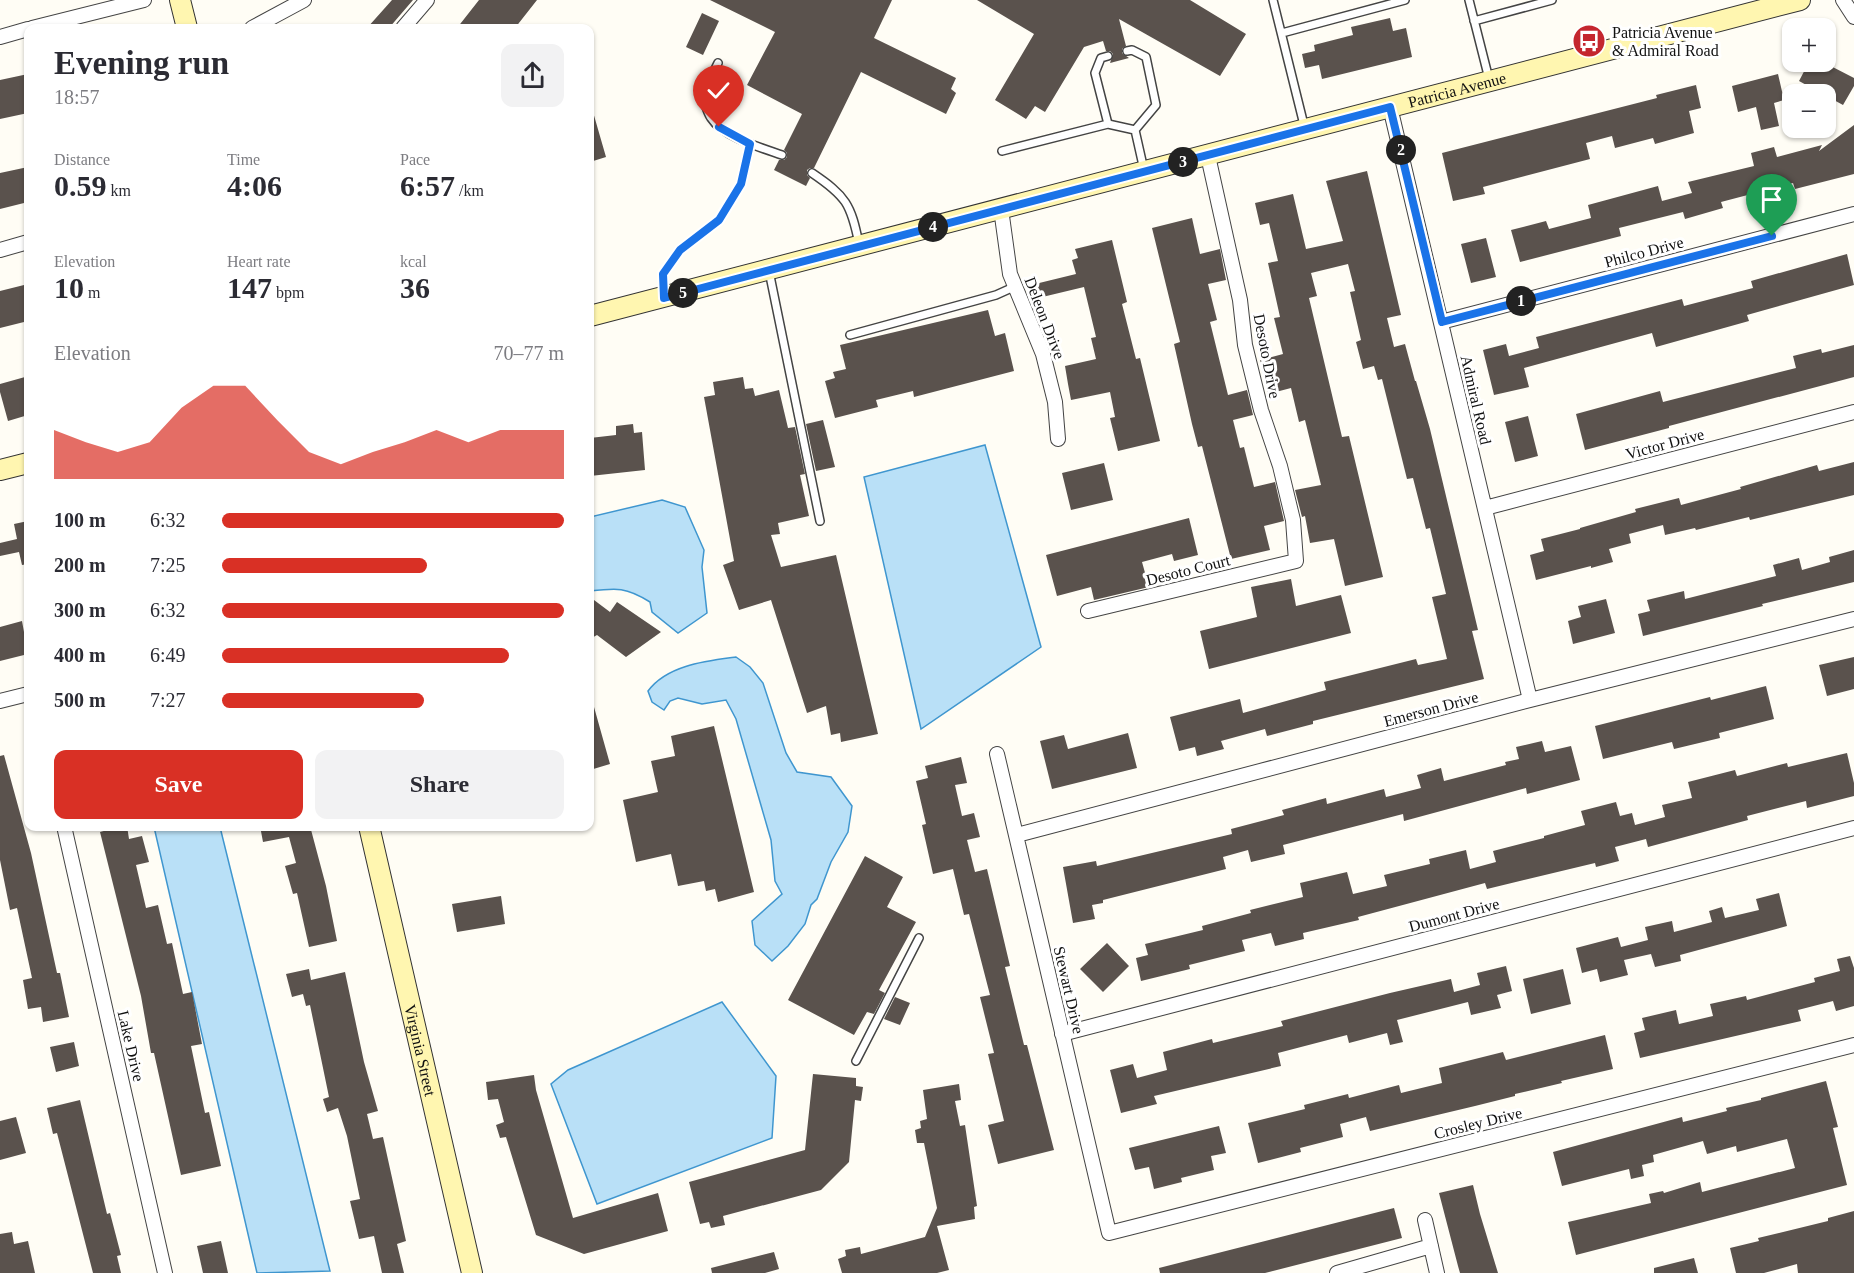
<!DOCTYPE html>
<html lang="en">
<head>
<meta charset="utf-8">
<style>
  :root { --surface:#fff; --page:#f2f2f3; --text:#2b2b33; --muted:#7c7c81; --accent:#d93025 }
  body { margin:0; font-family:"Times New Roman",serif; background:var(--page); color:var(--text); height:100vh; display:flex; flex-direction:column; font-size:22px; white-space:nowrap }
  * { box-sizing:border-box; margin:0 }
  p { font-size:20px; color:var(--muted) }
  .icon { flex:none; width:33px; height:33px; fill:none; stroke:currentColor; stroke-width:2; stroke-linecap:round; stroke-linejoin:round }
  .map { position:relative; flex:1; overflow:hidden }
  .drawer { position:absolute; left:24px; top:24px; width:570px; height:807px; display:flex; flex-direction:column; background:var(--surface); border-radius:12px; box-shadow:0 2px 4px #0004 }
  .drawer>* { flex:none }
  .tools { position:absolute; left:1782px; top:18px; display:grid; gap:12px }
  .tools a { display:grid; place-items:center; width:54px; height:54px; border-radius:12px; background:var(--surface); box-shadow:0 2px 4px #0004; font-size:30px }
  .pin { position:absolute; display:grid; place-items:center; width:51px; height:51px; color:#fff; margin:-62px -26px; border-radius:50% 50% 50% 0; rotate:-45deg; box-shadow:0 0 6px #0007 }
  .pin .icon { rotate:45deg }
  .km { position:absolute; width:30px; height:30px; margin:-15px; border-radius:50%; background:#222; color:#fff; font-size:16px; line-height:30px; text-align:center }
  .round { display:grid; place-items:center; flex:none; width:63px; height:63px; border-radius:12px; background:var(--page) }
  .head { display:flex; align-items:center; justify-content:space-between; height:102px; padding:0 30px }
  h1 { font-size:33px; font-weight:700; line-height:45px }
  .metrics { display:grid; grid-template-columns:repeat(3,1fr); gap:9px; height:102px; padding:6px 30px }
  .metrics div { display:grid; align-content:center }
  .metrics b { font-size:30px; font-weight:700 }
  .metrics small { font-size:16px; font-weight:400 }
  .metrics p { font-size:16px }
  .chart { height:168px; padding:12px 30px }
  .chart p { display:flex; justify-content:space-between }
  .chart svg { width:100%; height:108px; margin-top:6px; fill:var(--accent); opacity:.7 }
  .action { display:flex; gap:12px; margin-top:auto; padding:12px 30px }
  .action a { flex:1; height:69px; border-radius:12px; background:var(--accent); color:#fff; font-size:24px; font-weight:700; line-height:69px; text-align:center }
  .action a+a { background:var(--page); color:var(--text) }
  ul { padding:0 30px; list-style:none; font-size:20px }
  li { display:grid; grid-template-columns:96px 72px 1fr; align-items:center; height:45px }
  li i { height:15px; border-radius:8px; background:var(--accent) }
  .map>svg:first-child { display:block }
  .water { fill:#b9e0f7; stroke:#3f96cf; stroke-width:1.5 }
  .building { fill:#5a524d }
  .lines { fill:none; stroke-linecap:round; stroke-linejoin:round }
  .lane-casing { stroke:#444; stroke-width:10 }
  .street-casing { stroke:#444; stroke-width:16 }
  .secondary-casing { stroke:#333; stroke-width:22 }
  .lane { stroke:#fff; stroke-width:7 }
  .street { stroke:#fff; stroke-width:14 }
  .secondary { stroke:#fff6b0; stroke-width:20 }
  .route-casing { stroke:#fff; stroke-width:12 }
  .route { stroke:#1a73e8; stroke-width:8 }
  .labels { text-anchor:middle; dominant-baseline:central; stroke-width:6; stroke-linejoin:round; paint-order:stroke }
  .poi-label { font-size:16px; fill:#111; stroke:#fff; text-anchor:start }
  .street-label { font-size:16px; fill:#111; stroke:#fff }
</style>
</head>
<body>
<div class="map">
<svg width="1854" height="1273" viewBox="0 0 1854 1273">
  <rect width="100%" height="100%" fill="#fffdf5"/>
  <path class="water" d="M985,445L1041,647L921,729L864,477Z
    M662,500L685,507L704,550L702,567L707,613L678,633L652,612L650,602C626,587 617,588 590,591V517Z
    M736,657L750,667L763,683L786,753L797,772L831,777L852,806L848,832L831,862L817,899L811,905L805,924L788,946L772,961L755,945L752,921L782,894L775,881L771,840L736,719L726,700L702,704L678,698L670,701L664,710L652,702L648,691C667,665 706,661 736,657Z
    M154,827H220L330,1271L257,1273Z
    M722,1002L776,1076L772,1138L597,1204L551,1084L568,1070Z"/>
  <path class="building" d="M392,0H413L389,28H367Z
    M479,0H537L515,28H457Z
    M710,0H892L874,38L956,78L951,89L956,93L946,114L861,72L814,168H810L807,170V175L810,178L806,186L774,170L779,160H784L787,157V153L784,150L802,114L747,85L775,32Z
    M977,0H1190L1246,34L1220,76L1119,19L1126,46L1122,49V53L1129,58L1110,63L1113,54L1110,51H1106L1103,41L1084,47L1045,112L1035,106L1026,119L995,100L1034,34Z
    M702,13L719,21L703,55L686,47Z
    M1390,18L1393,31L1406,28L1412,57L1322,79L1319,65L1305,68L1302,54L1315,51L1314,45L1353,35L1351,27Z
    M1809,62H1823L1854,78V86L1843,105L1799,81Z
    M28,74V113L0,119V80Z
    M1778,74L1784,100L1774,103L1779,126L1761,130L1756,107L1738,112L1732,86Z
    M1696,85L1701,108L1689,111L1694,133L1655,144L1653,138L1615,148L1612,136L1586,143L1590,159L1483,187L1485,194L1453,201L1442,153L1657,98L1656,95Z
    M590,112H593L606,157L590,162Z
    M1854,125V174L1795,189L1793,183L1721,202L1723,208L1685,219L1683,212L1619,228L1621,236L1520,262L1511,230L1546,221L1549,229L1591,218L1588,205L1658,186L1662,201L1692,193L1688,182L1754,166L1751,153L1774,147L1777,157L1822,145L1819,151Z
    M28,167V202L0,209V173Z
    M1367,171L1401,315L1387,318L1394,347L1405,344L1415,381H1416L1430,429L1478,630L1472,631L1484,679L1313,721V724L1267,736L1265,729L1221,741L1224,749L1197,756L1195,747L1179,751L1170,717L1240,699L1243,713L1326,690L1324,682L1416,659L1418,665L1447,659L1432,597L1446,594L1430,528L1426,529L1413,478L1407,479L1382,379L1378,380L1374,366L1363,369L1356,342L1361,340L1350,292L1355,291L1348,264L1311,273L1317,296L1309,298L1342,437L1349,436L1383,577L1345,586L1334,539L1310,543L1305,516L1302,517L1295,490L1321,485L1305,420L1299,422L1291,388L1268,394L1260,360L1283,354L1274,318L1280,317L1268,263L1278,261L1269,223L1260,225L1255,203L1293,194L1306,249L1343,241L1326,181Z
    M1192,218L1200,254L1220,249L1226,280L1208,284L1217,320L1210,322L1228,395L1247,390L1253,415L1233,420L1240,448L1244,447L1254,487L1275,482L1284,521L1264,526L1270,550L1231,559L1202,446L1198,447L1192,424L1174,344L1180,342L1152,228Z
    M1486,238L1496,277L1471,283L1461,244Z
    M1112,240L1127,302L1122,304L1136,359L1140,358L1160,441L1118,451L1110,418L1115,417L1110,392L1071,400L1068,384L1065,366L1096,359L1091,338L1096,337L1084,287L1034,299L1031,285L1076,274L1072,260L1078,258L1075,249Z
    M1847,254L1854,285L1747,315L1749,321L1656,347L1652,333L1524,368L1529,387L1494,395L1483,350L1506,344L1509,356L1539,348L1536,337L1682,299L1684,306L1753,288L1751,281Z
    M28,284V321L0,328V291Z
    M988,310L995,336L1005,333L1014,371L914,397L913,391L876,400L878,407L835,418L825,381L835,378L833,372L846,369L840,345Z
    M1854,345V377L1669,426V428L1585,450L1576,414L1660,391L1663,402L1796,368L1793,356L1821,349L1822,353Z
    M25,377L28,388V415L8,421L0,392V384Z
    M743,377L745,389L753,388L755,396L779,390L788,428L795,427L805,474L800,475L809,516L778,523L780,534L771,535L781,567L836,555L878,734L841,742L840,733L831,735L826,706L807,713L771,600L739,610L723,565L734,561L704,397L715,395L713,382Z
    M1528,416L1538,456L1515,462L1505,422Z
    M823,420L835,467L816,471L806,424Z
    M633,424L634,433L642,432L645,470L590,476V438L616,435V426Z
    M1854,462V495L1750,520L1749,517L1696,530L1695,528L1665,535L1663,525L1629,534L1631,543L1609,549L1613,562L1591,568V566L1536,580L1530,555L1544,551L1541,539L1580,529V528L1636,512L1635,509L1679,498L1681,505L1741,489L1740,487L1817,465L1819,471Z
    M1104,463L1113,500L1071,510L1062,473Z
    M1189,518L1198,555L1174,561L1172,554L1142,562L1149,587L1094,600L1091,587L1057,596L1046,555Z
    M28,521V564L22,565L19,552L0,556V543L17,539L14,524Z
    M1854,550V582L1762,604L1763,606L1643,636L1638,614L1650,611L1647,600L1684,591L1685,599L1776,576L1773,565L1799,558L1802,570L1830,562L1829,557Z
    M1291,579L1296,606L1341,595L1351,633L1209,669L1200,631L1257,617L1251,587Z
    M590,597L610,612L617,602L661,632L626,657L597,635L590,639Z
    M1606,599L1615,633L1573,644L1568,621L1581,617L1578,606Z
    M22,621L28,654L0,661V627Z
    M1854,657V689L1827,696L1819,665Z
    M1766,686L1774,719L1719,733L1720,738L1674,749L1672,742L1603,759L1595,726L1710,697L1711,700Z
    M594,707L610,764L590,770V708Z
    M714,726L754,892L718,902L715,889L706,891L704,881L678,886L671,854L636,862L623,800L658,792L651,761L675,756L671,736Z
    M1128,733L1137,768L1052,789L1040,741L1064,735L1068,749Z
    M1542,741L1545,752L1571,746L1580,780L1527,794L1526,788L1404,821L1403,814L1283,845L1285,854L1251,862L1248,850L1223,857L1226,869L1103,900V903L1092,905L1095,919L1073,923L1063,867L1096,861L1097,866L1232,834L1231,829L1284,815L1282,810L1326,798L1327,804L1384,789L1386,797L1421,788L1417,775L1441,768L1444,781L1506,765L1505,762L1519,759L1516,747Z
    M1847,753L1854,783V796L1807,808L1806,801L1747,816L1748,820L1648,847L1646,839L1615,847L1619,861L1596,867L1595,863L1487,889L1485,883L1358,917L1359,920L1303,933L1304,939L1275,946L1271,933L1242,940L1245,951L1189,965L1190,969L1141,981L1136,958L1148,955L1145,944L1203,930L1202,926L1251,913L1250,910L1303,897L1300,883L1347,872L1353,894L1387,886L1384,875L1430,864L1429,859L1466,850L1470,869L1496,862L1493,851L1544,838V836L1585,825L1581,811L1616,802L1620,816L1632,813L1635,825L1665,817L1662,805L1692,798L1688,782L1735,770L1737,776L1787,763L1788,767Z
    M4,755L31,853L57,973H60L69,1017L43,1022L41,1007L28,1009L23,980L32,978L17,908L10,910L0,860V756Z
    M961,757L967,783L955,785L962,816L974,813L980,837L967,840L975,872L987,869L1010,966L1005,967L1024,1045H1027L1054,1150L998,1164L988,1125L1004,1121L988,1054L994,1053L980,997L990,995L969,914L964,915L953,869L933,874L922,825L926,824L916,781L928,778L925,766Z
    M122,826H127L129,839L142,836L149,862L136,865L146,908L158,905L167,944L172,943L183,994L192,992L202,1044L191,1046L205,1113L209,1112L221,1166L181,1175L154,1053H151L141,996L100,832Z
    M260,826H310L326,886L337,941L309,947L297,893L293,894L285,866L296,863L289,837L263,842Z
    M865,856L903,877L887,907L916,922L879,990L885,993L874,1014L867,1012L854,1035L788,1000Z
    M1779,893L1787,926L1680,955L1681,961L1655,967L1651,954L1624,960L1628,975L1600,982L1597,969L1582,973L1576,948L1618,937L1621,947L1648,940L1645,927L1672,921L1674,932L1712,922L1709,911L1722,907L1725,918L1759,910L1756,899Z
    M501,896L505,924L457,932L452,904Z
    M1107,943L1129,966L1103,992L1080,969Z
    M1850,956L1854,968V1006L1836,1011L1833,1001L1798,1010L1801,1021L1640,1058L1634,1033L1645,1030L1642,1018L1676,1010L1679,1024L1713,1016L1710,1004L1746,996L1747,1000L1815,982L1814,978L1840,971L1837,959Z
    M1506,966L1512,991L1497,995L1501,1008L1471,1015L1468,1002L1397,1020L1403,1042L1390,1045L1387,1033L1349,1043L1347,1035L1278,1053L1281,1066L1154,1096L1157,1104L1121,1113L1110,1070L1133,1064L1137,1078L1167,1070L1163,1052L1212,1039L1213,1043L1283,1026L1281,1021L1390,993L1451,979L1454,992L1480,985L1477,973Z
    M309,969L311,980L345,972L364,1062L378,1111L367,1114L373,1139L383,1137L406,1241L397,1244L404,1273H382L374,1236L359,1239L350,1201L360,1199L347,1136L338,1108L327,1112L323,1099L329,1097L310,1005L306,1006L303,994L292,997L286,974Z
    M1563,969L1571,1004L1531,1014L1523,979Z
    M895,997L910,1003L900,1025L884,1019Z
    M1605,1035L1613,1069L1561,1081L1562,1083L1515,1094V1096L1475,1106L1370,1131L1366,1117L1340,1124L1343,1137L1300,1148L1301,1152L1258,1163L1248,1123L1305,1109L1304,1105L1348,1094L1349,1098L1399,1085L1401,1093L1442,1083L1439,1068L1503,1052L1506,1060Z
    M74,1042L79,1066L56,1072L50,1047Z
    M813,1074L856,1078V1086L863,1087L861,1101L855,1100L849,1162L821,1190L723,1216L725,1225L711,1228L709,1222L700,1224L689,1182L805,1150Z
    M534,1075L536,1090L573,1218L658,1193L668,1231L584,1254L536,1235L506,1137L500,1138L496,1125L504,1122L498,1099L488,1100L486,1082Z
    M1826,1081L1838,1127L1833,1128L1847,1185L1576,1255L1568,1222L1651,1203L1649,1194L1663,1191L1664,1193L1700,1182L1702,1192L1795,1168L1787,1139L1737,1152L1736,1146L1707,1154L1703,1141L1653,1155L1654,1162L1642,1165L1644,1176L1631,1179L1629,1169L1562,1186L1553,1152L1682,1117L1683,1122L1727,1111L1726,1108L1761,1100V1098Z
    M959,1084L961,1100L955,1101L960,1126L965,1125L977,1206L974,1207L975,1219L937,1226L949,1270L937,1273H842L838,1259L846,1256L845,1250L860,1247L861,1254L925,1237L937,1208L924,1143H917L915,1130L921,1128L920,1121L927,1119L923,1090Z
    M80,1100L107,1214L110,1213L121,1255L117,1256L121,1273H93L57,1133L53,1134L47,1108Z
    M16,1117L26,1153L0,1160V1121Z
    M1219,1126L1226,1153L1211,1156L1214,1170L1181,1178L1182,1182L1154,1189L1149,1167L1135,1170L1129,1148Z
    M1473,1185L1480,1214L1498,1273H1460L1458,1266L1439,1193Z
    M1394,1208L1402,1238L1265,1273H1160L1159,1268Z
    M1854,1211V1273H1798L1797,1264L1764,1273H1736L1730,1248L1759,1241L1758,1238L1828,1221V1218Z
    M12,1232L14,1244L28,1241L35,1273H0V1234Z
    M221,1241L228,1273H203L197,1246Z
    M774,1252L779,1269L765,1273H712L711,1268Z
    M1694,1258L1698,1273H1654V1268Z"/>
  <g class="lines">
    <g class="lane-casing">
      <path id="lane" d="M1273,0L1305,129
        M1469,0L1489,79
        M1474,21L1552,0
        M1282,33L1405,0
        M1127,51L1132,50L1146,57L1156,105L1135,130L1144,170
        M1108,56L1101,58L1095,73L1108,124L1135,130
        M718,63L702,96C705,103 707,112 711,118C723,137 762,148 782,155
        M1002,151L1108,124
        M812,173C846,196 851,204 859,244
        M769,271L820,521
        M664,295L663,274L680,250L719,220L741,184L750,144
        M850,335L996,295L1016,286
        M856,1061L919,938"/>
    </g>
    <g class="street-casing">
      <path id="street" d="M1843,0L1854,17
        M32,28L144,0
        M252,28L304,0
        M403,28L427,0
        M0,37L28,29
        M1390,107L1530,700
        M1001,209L1010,274L1043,354L1055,402L1058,439
        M0,250L28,242
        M1441,322L1854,214
        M1485,508L1854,412
        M1088,611L1296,561L1293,520L1280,466L1261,410L1245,345L1240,300L1208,156
        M0,701L28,694
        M997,754L1109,1233L1854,1045
        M64,826L165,1273
        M1017,835L1530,700L1854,619
        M1062,1034L1854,828
        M1425,1220L1437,1273
        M1337,1273L1431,1246"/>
    </g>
    <g class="secondary-casing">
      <g id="secondary">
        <path d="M180,0L187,28"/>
        <path id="s1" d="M590,316L1800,0"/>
        <path d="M0,470L28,463"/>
        <path id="s2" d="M369,826L472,1273"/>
      </g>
    </g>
    <use href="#lane" class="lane"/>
    <use href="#street" class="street"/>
    <use href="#secondary" class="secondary"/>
  </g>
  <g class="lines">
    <g class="route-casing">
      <path id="route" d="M719,127L750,144L741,184L719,220L680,250L663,274L664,298L1390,107L1442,322L1772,236"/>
    </g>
    <use href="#route" class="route"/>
  </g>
  <defs>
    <g id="bus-disc" transform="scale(1.725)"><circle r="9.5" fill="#c4262e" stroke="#fff"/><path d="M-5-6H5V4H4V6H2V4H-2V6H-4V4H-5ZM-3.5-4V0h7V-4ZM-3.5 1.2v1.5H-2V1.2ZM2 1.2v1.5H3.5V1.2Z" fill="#fff"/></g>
  </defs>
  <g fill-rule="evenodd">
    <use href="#bus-disc" x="1589" y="41"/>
  </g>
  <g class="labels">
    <g class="poi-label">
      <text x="1612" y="32">Patricia Avenue<tspan x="1612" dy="18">&amp; Admiral Road</tspan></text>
    </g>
    <g class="street-label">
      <text stroke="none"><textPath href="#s1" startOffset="896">Patricia Avenue</textPath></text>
      <text transform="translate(1644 252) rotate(-15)">Philco Drive</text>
      <text transform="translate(1045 318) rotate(69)">Deleon Drive</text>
      <text transform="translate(1267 356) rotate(79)">Desoto Drive</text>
      <text transform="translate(1476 400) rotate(77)">Admiral Road</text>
      <text transform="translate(1665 444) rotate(-15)">Victor Drive</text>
      <text transform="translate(1188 570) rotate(-14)">Desoto Court</text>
      <text transform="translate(1431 709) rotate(-15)">Emerson Drive</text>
      <text transform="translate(1454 915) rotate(-15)">Dumont Drive</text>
      <text transform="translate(1069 990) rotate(77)">Stewart Drive</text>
      <text transform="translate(131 1046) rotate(77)">Lake Drive</text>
      <text stroke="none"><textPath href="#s2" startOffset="230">Virginia Street</textPath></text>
      <text transform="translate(1478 1123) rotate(-14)">Crosley Drive</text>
    </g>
  </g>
</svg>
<div class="tools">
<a>+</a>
<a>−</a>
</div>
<div class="pin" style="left:1772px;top:236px;background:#1e9e55"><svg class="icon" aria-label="arrive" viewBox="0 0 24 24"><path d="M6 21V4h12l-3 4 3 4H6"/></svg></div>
<div class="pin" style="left:719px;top:127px;background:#d93025"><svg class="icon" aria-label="check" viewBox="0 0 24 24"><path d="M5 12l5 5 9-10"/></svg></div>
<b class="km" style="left:1521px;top:301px">1</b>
<b class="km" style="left:1401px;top:150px">2</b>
<b class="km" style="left:1183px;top:162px">3</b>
<b class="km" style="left:933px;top:227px">4</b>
<b class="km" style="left:683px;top:293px">5</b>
<section class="drawer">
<div class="head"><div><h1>Evening run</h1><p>18:57</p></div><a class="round"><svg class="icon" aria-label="share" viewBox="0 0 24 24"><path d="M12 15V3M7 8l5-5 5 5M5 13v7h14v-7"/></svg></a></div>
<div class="metrics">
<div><p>Distance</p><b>0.59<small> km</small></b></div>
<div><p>Time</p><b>4:06</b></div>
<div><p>Pace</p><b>6:57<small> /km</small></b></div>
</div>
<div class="metrics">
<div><p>Elevation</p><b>10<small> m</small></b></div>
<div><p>Heart rate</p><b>147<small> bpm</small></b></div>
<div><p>kcal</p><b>36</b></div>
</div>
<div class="chart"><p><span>Elevation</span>70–77 m</p>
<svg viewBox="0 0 160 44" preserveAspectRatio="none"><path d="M0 44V24L10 29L20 33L30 29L40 15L50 6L60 6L70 20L80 33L90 38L100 33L110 29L120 24L130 29L140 24L150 24L160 24V44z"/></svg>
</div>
<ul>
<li><b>100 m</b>6:32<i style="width:100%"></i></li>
<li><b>200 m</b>7:25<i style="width:60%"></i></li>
<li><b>300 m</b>6:32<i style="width:100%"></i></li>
<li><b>400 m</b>6:49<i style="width:84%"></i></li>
<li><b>500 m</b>7:27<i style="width:59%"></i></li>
</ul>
<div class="action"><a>Save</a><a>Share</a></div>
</section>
</div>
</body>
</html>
